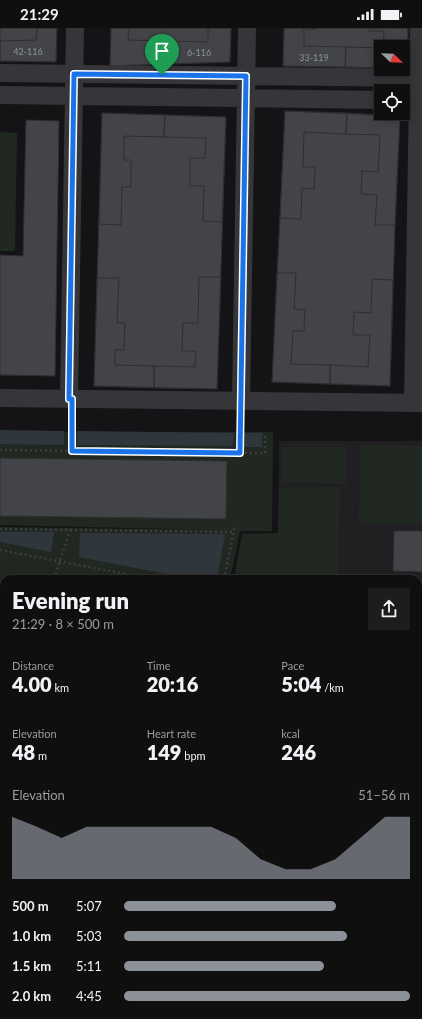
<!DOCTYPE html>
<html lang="en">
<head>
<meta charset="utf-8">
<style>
  :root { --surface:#0f0f10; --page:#1d1d1e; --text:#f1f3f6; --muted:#9b9c9f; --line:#2f2f30; --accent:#8c9099 }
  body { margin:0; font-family:Lato,sans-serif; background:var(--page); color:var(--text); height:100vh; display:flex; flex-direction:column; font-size:15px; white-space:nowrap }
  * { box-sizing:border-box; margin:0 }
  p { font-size:13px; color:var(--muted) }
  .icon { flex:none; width:22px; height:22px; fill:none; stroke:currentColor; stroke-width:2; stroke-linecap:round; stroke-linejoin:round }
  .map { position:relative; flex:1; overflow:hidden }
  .details { position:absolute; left:0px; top:547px; width:422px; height:444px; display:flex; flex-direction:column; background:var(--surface); border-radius:12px 12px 0 0; box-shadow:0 2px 10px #0003,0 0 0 1px var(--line) }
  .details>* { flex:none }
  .needle { width:26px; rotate:113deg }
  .controls { position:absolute; left:374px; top:12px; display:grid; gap:8px }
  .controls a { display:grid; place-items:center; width:36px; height:36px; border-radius:0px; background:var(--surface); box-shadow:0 2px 10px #0003,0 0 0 1px var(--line); font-size:20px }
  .pin { position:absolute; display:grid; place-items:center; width:34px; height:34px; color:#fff; margin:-41px -17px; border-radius:50% 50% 50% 0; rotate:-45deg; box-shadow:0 0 4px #0007 }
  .pin .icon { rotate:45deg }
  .round { display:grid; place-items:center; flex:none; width:42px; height:42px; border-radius:0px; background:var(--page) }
  .overview { display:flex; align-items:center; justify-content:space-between; height:68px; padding:0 12px }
  h1 { font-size:22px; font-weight:800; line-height:30px }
  .figures { display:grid; grid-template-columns:repeat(3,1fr); gap:6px; height:68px; padding:4px 12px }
  .figures div { display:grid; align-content:center }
  .figures b { font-size:20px; font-weight:800 }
  .figures small { font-size:11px; font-weight:400 }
  .figures p { font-size:11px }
  .chart { height:112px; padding:8px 12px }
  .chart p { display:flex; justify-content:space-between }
  .chart svg { width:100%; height:72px; margin-top:4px; fill:var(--accent); opacity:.7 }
  ul { padding:0 12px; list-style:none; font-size:13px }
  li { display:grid; grid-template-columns:64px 48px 1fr; align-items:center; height:30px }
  li i { height:10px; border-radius:5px; background:var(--accent) }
  .status { display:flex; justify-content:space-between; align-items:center; height:28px; padding:0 20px; background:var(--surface); direction:ltr }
  .status svg { height:11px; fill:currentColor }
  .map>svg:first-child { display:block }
  .built { fill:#202022 }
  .green { fill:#212821 }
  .water { fill:#2f373d }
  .building { fill:#434448; stroke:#2e2e31 }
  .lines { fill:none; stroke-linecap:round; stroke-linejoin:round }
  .path { stroke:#3c3d41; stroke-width:2.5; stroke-dasharray:2 3; stroke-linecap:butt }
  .minor { stroke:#36363a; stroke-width:18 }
  .major { stroke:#525459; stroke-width:22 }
  .route-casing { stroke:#fff; stroke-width:8 }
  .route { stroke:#1a73e8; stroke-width:5 }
  .labels { text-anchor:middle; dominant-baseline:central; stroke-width:3; stroke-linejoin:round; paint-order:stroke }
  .number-label { font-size:9px; fill:#8e9299 }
</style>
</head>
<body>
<div class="status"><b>21:29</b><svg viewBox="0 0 49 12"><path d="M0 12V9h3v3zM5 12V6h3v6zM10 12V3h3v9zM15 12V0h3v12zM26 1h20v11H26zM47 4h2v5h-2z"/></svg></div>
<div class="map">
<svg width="422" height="991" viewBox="0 0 422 991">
  <rect width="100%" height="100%" fill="#141416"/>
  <path class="built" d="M279,413H422V659H418V551H278Z
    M0,843L4,844V987H418V925L422,926V991H0Z"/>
  <path class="green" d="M0,104L17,105L15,223H0Z
    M0,404H273L272,503H240L230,551H4V714L0,713V499L216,502L0,497Z
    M360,417L422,418V495H359Z
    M282,419H346V456L282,455Z
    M340,459L338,546L333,551H234L242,506L278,505L279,460Z
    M376,987H407L411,991H376Z"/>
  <path class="water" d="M0,402L64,403V417L0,416Z
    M77,403L234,405L233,418L77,417Z
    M244,405H262V419H244Z
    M0,504H54L51,524L0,514Z
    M80,505L225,506L217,551H192L79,529Z
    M418,553L422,555V593L418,603Z"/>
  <path class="building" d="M0,0H57L56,34L0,33Z
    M37,0H57L56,34L0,33V13L36,12Z
    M111,0H129L128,12L168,13L167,36L110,38Z
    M111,0H231L230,34L110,38Z
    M208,0H231L230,34L167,36L168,13L208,14Z
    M284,0H408L407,41H403V19H381V40L283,38Z
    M284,0H316V1H304V18L346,19L345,39L283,38Z
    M368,0H408L407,41H403V19H383L384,3H368Z
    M346,19L381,20V40L345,39Z
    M285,83L347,85L346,106L304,104L303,139H315L314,161L302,160L301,191L280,190Z
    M285,83L400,88L395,197L390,358L272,354Z
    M102,85L165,87L164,109L124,108V132H131V159H122L121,197L99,196Z
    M102,85L226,89L217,361L94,358Z
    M347,85L400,88L395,197H375L377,167L361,166L362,143L378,144L380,107L346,106Z
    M165,87L226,89L222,194L203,193L204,158H190V130H205L206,110L164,109Z
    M26,92L59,93L55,348L0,347V227L23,228Z
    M277,245H296L294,281L305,282L304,303H293L291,336L330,337V356L272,354Z
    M199,249H221L217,361L154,360V338L195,339L196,323H182L183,295H198Z
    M97,250H119L117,295H125L124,322H115V337L154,338V360L94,358Z
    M372,251L393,252L390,358L330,356V337L368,339L370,307H353L354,284L371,285Z
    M0,430L227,433L226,491L0,488Z
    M394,503H422V544L393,543Z
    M418,669H422V872L418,871Z
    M0,887H4V987H126V991H0Z"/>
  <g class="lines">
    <path class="path" d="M0,422L265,425V406
      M72,423V385
      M240,425L241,387
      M0,501L233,504
      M0,522L151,551
      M54,551L70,502
      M224,551L235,497
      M0,594L4,595
      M0,611L4,608
      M0,683H4
      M0,720L4,721"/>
    <path class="minor" d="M0,45L422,50
      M0,67L381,72
      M0,370L422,375
      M69,371L75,0
      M241,373L247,0
      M413,375L419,0
      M0,787L4,788
      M0,876H4
      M418,986L421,991
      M140,991V987
      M180,991V987
      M224,991L225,987"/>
    <path class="major" d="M0,811L4,812
      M0,829L4,830
      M418,890L422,891
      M418,908L422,909"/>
  </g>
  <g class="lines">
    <g class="route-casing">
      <path id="route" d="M74,46L246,48L240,425L72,423V371H69V368Z"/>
    </g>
    <use href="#route" class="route"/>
  </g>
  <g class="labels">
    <g class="number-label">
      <text x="28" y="23">42-116</text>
      <text x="199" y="24">6-116</text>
      <text x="314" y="29">33-119</text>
    </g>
  </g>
</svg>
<div class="controls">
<a><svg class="needle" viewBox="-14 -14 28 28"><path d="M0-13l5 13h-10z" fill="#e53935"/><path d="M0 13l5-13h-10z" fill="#9b9c9f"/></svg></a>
<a><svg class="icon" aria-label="locate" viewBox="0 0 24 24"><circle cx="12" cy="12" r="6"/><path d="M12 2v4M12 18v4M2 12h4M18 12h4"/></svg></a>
</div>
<div class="pin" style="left:162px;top:47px;background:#1e9e55"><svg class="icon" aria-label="arrive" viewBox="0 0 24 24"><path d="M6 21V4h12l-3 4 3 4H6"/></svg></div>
<section class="details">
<div class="overview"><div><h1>Evening run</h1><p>21:29 · 8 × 500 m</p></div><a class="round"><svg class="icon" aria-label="share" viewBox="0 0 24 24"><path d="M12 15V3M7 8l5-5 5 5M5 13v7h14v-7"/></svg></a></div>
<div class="figures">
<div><p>Distance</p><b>4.00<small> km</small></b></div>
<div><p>Time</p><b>20:16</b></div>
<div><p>Pace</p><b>5:04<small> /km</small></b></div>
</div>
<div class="figures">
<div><p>Elevation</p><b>48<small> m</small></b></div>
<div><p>Heart rate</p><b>149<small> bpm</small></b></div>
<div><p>kcal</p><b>246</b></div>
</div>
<div class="chart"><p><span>Elevation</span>51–56 m</p>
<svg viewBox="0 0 160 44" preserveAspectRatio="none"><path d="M0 44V6L10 12L20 19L30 12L40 12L50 12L60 12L70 12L80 12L90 19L100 32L110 38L120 38L130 32L140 19L150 6L160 6V44z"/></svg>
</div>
<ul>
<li><b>500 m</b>5:07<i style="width:74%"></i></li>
<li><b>1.0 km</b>5:03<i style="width:78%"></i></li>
<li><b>1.5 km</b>5:11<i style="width:70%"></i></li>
<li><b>2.0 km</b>4:45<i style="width:100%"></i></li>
</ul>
</section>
</div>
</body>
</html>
